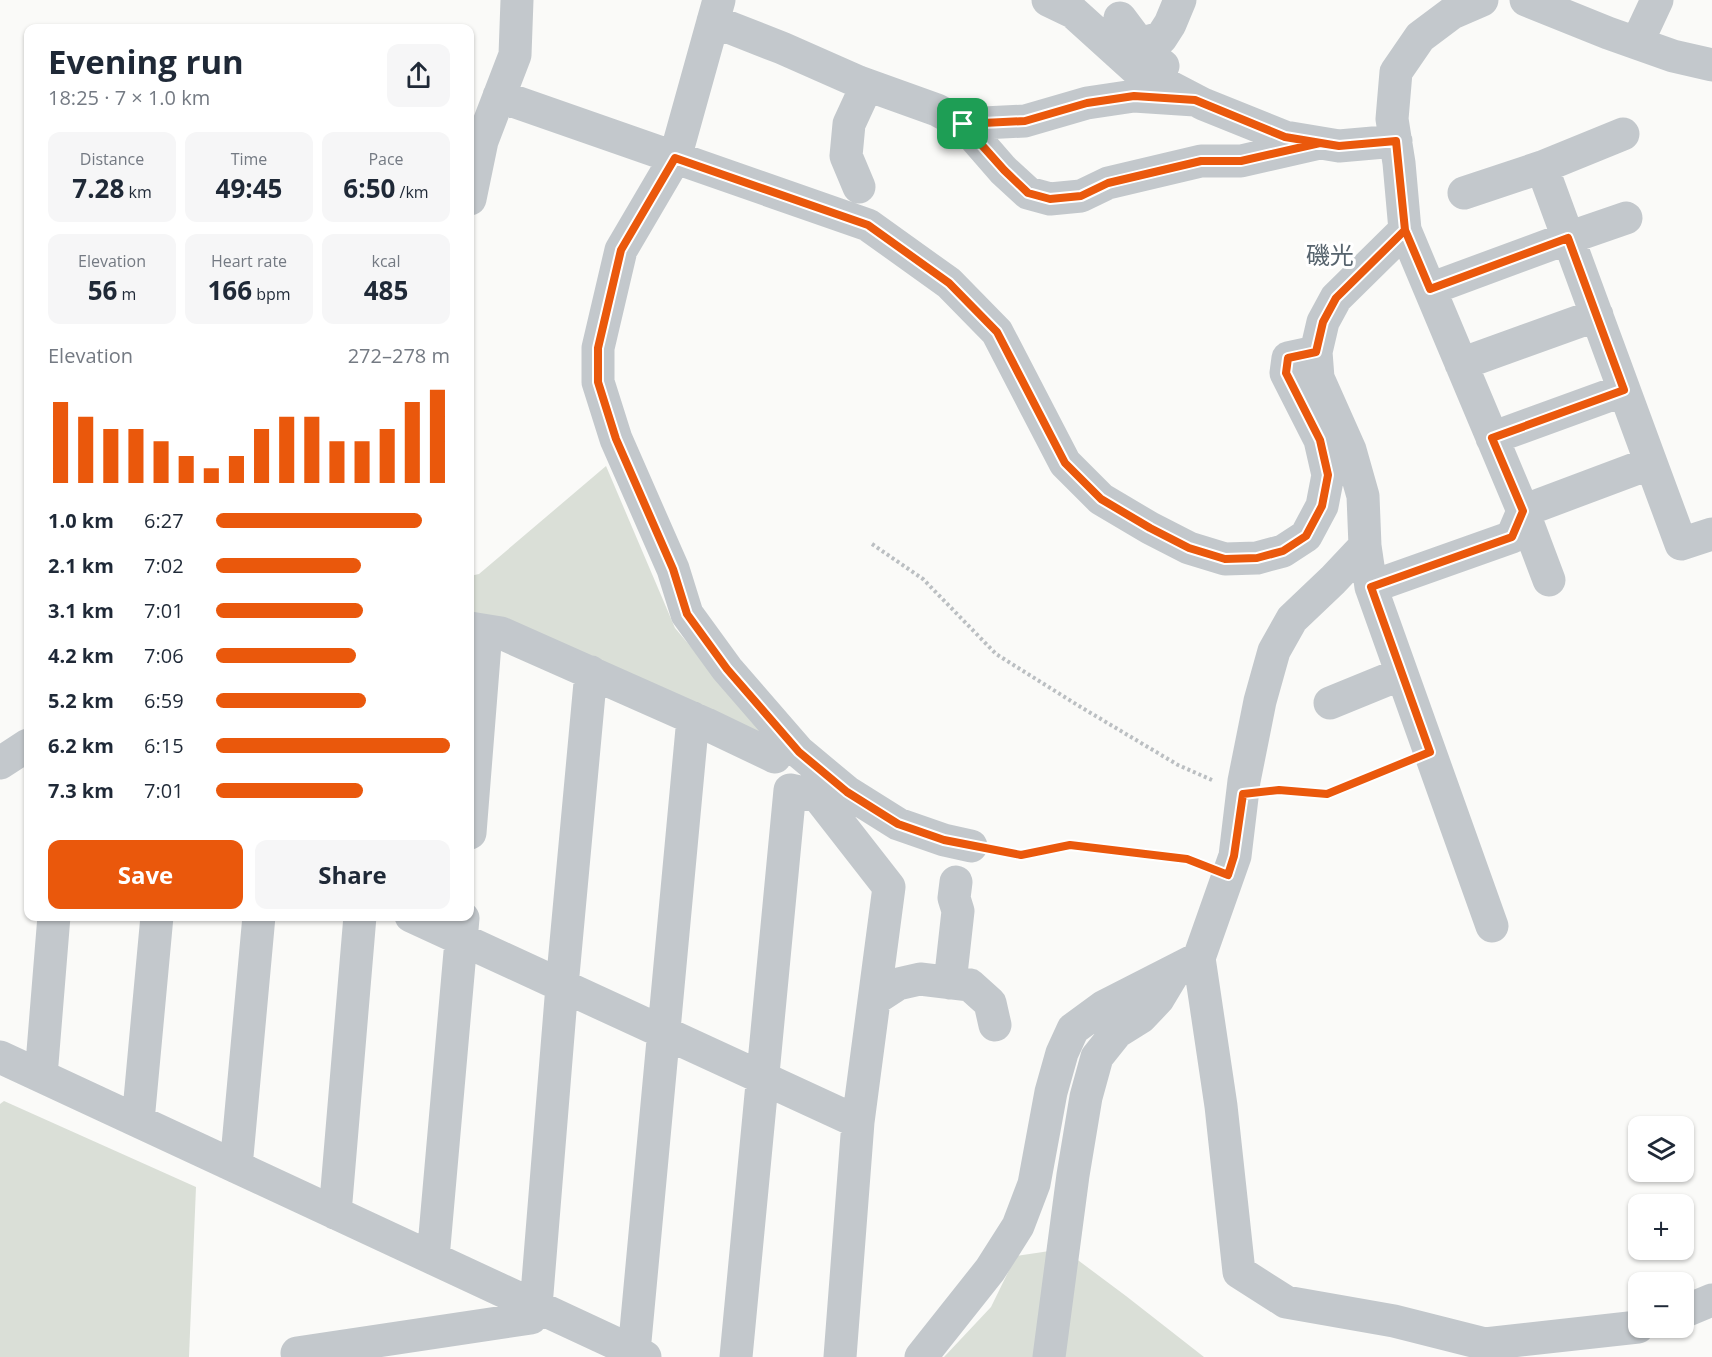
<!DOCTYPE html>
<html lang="en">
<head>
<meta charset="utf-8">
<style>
  :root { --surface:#fff; --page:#f6f6f7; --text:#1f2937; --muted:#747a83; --accent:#ea580c }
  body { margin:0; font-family:"Open Sans","Noto Sans JP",sans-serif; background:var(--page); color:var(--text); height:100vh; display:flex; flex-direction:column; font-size:22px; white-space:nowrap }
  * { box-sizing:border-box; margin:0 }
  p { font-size:20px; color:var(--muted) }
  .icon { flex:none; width:33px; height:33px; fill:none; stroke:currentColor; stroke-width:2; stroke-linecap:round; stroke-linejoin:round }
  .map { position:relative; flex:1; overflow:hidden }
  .sheet { position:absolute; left:24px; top:24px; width:450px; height:897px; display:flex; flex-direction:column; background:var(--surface); border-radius:12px; box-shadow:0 2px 4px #0004 }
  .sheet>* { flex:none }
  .buttons { position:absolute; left:1628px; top:1116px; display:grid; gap:12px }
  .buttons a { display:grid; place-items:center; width:66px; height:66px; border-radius:12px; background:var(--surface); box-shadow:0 2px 4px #0004; font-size:30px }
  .pin { position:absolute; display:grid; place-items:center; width:51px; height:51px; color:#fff; margin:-26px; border-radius:12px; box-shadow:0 3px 9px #0006 }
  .round { display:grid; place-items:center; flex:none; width:63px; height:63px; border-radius:12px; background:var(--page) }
  .headline { display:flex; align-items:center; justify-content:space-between; height:102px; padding:0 24px }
  h1 { font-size:33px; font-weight:700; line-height:45px }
  .stats { display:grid; grid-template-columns:repeat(3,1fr); gap:9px; height:102px; padding:6px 24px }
  .stats div { display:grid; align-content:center; border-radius:12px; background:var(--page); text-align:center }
  .stats b { font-size:26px; font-weight:700 }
  .stats small { font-size:16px; font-weight:400 }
  .stats p { font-size:16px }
  .chart { height:168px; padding:12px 24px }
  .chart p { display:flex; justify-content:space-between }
  .chart svg { width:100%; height:108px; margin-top:6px; stroke:var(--accent); stroke-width:6 }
  .primary-button { display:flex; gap:12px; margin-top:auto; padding:12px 24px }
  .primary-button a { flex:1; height:69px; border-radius:12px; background:var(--accent); color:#fff; font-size:24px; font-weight:700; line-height:69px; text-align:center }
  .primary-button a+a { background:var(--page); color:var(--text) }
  ul { padding:0 24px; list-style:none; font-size:20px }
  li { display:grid; grid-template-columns:96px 72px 1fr; align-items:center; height:45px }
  li i { height:15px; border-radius:8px; background:var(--accent) }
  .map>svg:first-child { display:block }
  .green { fill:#dadfd7 }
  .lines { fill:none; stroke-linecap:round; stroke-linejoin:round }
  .path { stroke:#bbbfc2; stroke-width:4; stroke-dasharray:3 3; stroke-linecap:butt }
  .minor { stroke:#c3c8cc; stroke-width:33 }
  .route-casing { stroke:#fff; stroke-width:12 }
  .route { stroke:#ea580c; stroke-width:8 }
  .labels { text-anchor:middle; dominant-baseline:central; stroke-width:6; stroke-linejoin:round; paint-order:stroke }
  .quarter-label { font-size:24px; fill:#57646e; stroke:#fff }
</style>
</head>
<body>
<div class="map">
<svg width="1712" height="1357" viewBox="0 0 1712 1357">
  <rect width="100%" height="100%" fill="#fafaf8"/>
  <path class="green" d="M606,466L675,628L771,742L470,615V576L479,574Z
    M4,1101L196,1187L189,1357H0V1104Z
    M1063,1249L1126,1296L1204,1357H944L991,1307L1016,1256Z"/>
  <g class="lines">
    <path class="path" d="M872,544L923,579L996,654L1079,706L1178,765L1212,780
      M1274,790L1327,794L1401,764
      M1002,851L1021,855L1070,845L1187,859L1201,864"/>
    <path class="minor" d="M719,0L675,158L621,250L598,348V382L616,439L673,569L687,614L727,669L799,752L847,792L898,824L944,840L971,846
      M1048,0L1073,12L1136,69L1203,104L1285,137L1339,146L1396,141
      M1482,0L1452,13L1420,37L1396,72L1392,119L1399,163L1405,230L1336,298L1323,322L1316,352L1318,378L1350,450L1363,496L1365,546L1371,587L1512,537L1523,511L1651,463L1681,544L1712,534
      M1526,0L1608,33L1673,56L1712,65
      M1120,18L1147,54L1163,66
      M713,21L782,48L859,82L937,110L963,124L1025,121L1087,103L1134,96L1195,100
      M1637,43L1657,0
      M1139,44L1161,38L1170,24L1180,0
      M499,96L868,225L949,283L997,332L1065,463L1101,499L1150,528L1189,548L1225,559L1257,558L1283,551L1306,536L1322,506L1328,475L1320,440L1286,373L1288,358L1316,352
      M963,124L1003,170L1028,193L1050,199L1081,196L1108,183L1201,161H1241L1320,143
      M1542,167L1651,463
      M859,187L846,156L849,124L867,85
      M1464,193L1542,167L1623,134
      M470,199L482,141L515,55L517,0
      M1405,230L1523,511L1549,580
      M1430,289L1568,238L1626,218
      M1461,364L1597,315
      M1492,438L1624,390
      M1365,546L1333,580L1292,619L1274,651L1260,701L1244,781L1235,856L1199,958L1221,1106L1239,1272L1286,1302L1394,1321L1485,1344L1638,1327
      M1371,587L1492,926
      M470,628L501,633L706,724L775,757
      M1330,703L1401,674
      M0,763L28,745
      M470,833L486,631
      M411,916L858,1122L840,1357
      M950,983L958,911L954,898L956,882
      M875,999L898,984L920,979L970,985L990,1003L995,1025
      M0,1057L645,1357
      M41,1076L54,916
      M138,1121L157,916
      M236,1167L259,916
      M335,1213L360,916
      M433,1258L463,918
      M1683,1312L1712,1300
      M634,1352L693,718
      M297,1353L531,1318L536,1306L562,986L591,672
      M736,1357L790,790L818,796L889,887L858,1122
      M921,1357L990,1270L1018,1226L1034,1184L1051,1092L1062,1053L1073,1029L1103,1007L1199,958
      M1049,1357L1073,1175L1086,1097L1097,1057L1117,1032L1141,1017L1158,999L1173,974"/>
  </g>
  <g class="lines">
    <g class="route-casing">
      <path id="route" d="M963,124L1025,121L1087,103L1134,96L1195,100L1285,137L1339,146L1396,141L1405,230L1336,298L1323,322L1316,352L1288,358L1286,373L1320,440L1328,475L1322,506L1306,536L1283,551L1257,558L1225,559L1189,548L1150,528L1101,499L1065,463L997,332L949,283L868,225L675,158L621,250L598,348V382L616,439L673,569L687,614L727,669L799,752L847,792L898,824L944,840L1021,855L1070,845L1187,859L1228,875L1234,856L1243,794L1279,790L1327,794L1430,752L1371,587L1512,537L1523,511L1492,438L1624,390L1568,238L1430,289L1405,230L1396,141L1339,146L1320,143L1241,161H1201L1108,183L1081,196L1050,199L1028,193L1004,170L963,124"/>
    </g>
    <use href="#route" class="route"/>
  </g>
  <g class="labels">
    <g class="quarter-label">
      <text x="1330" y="254">磯光</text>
    </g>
  </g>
</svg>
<div class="buttons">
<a><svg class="icon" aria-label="layers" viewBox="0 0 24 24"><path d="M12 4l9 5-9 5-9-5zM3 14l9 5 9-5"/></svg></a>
<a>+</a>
<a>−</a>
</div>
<div class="pin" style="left:963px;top:124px;background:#1e9e55"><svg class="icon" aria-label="arrive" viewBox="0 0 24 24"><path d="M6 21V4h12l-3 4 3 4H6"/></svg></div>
<section class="sheet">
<div class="headline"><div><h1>Evening run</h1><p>18:25 · 7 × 1.0 km</p></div><a class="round"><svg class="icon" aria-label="share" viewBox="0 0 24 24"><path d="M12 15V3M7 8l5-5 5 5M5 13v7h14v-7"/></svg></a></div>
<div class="stats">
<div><p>Distance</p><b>7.28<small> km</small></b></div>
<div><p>Time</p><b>49:45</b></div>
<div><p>Pace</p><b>6:50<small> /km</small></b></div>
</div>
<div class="stats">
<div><p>Elevation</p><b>56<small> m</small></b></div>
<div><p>Heart rate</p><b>166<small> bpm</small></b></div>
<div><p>kcal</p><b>485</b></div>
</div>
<div class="chart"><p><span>Elevation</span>272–278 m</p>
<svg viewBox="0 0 160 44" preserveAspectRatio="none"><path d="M5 44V11M15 44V17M25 44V22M35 44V22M45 44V27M55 44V33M65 44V38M75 44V33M85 44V22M95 44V17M105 44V17M115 44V27M125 44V27M135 44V22M145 44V11M155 44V6"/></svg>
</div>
<ul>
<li><b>1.0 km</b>6:27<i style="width:88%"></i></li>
<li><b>2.1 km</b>7:02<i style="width:62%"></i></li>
<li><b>3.1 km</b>7:01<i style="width:63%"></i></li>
<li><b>4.2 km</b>7:06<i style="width:60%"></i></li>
<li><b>5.2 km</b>6:59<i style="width:64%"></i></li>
<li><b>6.2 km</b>6:15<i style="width:100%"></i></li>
<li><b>7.3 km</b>7:01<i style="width:63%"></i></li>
</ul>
<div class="primary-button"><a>Save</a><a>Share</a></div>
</section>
</div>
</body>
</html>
